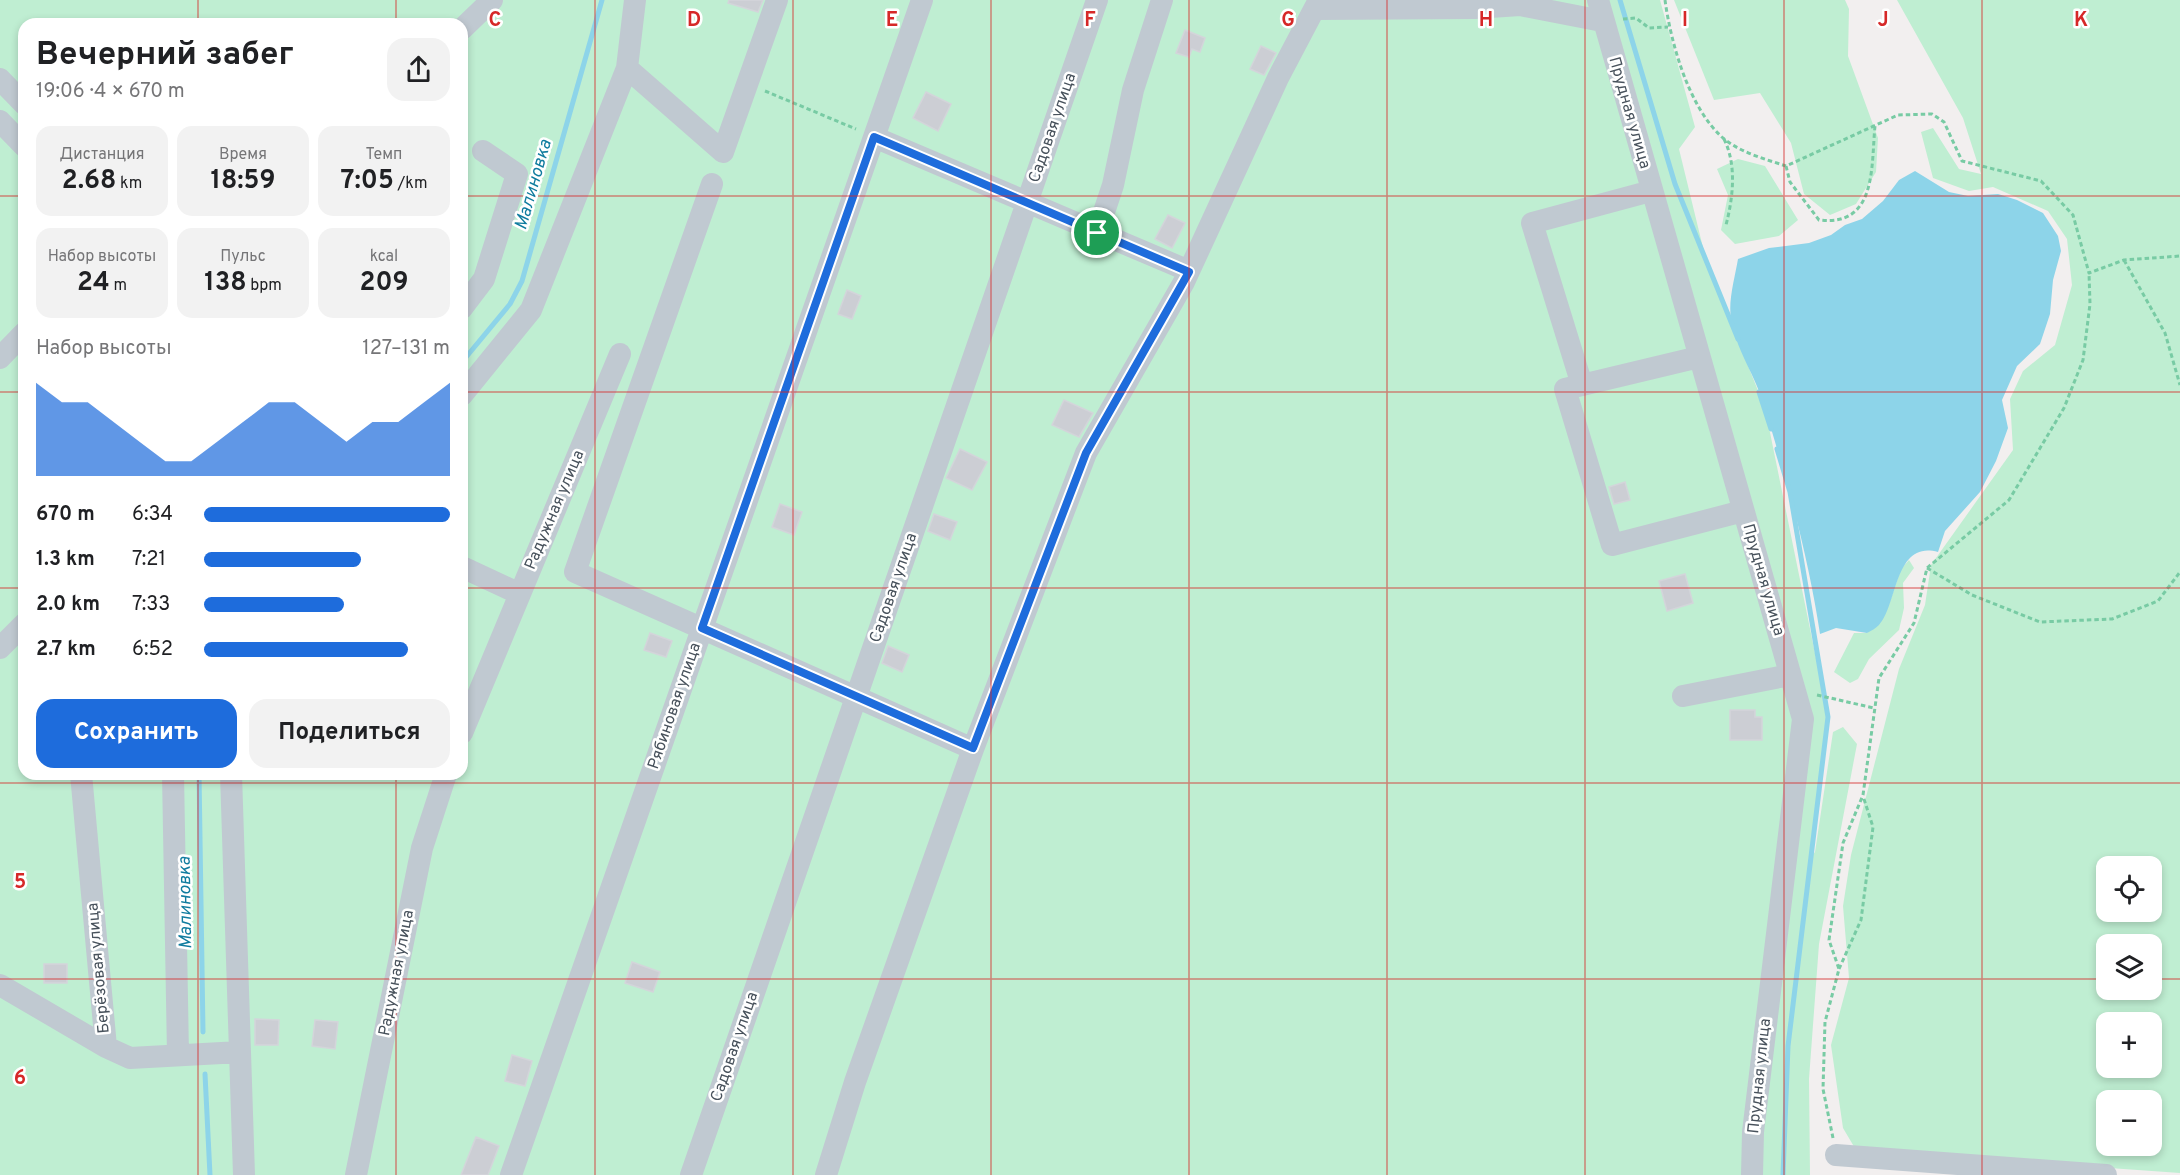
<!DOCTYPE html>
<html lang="ru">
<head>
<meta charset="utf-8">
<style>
  :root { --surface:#fff; --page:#f2f2f2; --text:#202124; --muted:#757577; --accent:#1e6cdc }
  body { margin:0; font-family:Overpass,sans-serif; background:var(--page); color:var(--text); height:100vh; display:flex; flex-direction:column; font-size:22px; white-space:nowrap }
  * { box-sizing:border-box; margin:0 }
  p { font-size:20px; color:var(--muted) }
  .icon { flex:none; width:33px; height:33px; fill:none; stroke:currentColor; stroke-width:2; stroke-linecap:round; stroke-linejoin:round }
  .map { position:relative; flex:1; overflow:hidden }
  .details { position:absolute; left:18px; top:18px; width:450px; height:762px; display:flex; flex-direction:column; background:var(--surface); border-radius:18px; box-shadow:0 3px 9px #0003 }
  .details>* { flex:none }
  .controls { position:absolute; left:2096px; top:856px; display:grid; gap:12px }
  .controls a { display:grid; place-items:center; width:66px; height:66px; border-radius:12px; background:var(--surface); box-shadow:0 3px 9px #0003; font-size:30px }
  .pin { position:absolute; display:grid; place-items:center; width:51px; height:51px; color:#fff; margin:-26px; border:3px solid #fff; border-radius:50%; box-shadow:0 2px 6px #0007 }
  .round { display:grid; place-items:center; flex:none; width:63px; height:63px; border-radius:18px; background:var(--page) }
  .head { display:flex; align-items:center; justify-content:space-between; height:102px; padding:0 18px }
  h1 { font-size:33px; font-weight:700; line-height:45px }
  .figures { display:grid; grid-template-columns:repeat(3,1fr); gap:9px; height:102px; padding:6px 18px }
  .figures div { display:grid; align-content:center; border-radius:15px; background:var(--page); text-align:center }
  .figures b { font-size:26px; font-weight:700 }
  .figures small { font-size:16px; font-weight:400 }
  .figures p { font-size:16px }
  .chart { height:168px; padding:12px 18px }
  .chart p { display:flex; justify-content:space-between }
  .chart svg { width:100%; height:108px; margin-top:6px; fill:var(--accent); opacity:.7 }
  .button { display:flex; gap:12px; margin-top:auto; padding:12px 18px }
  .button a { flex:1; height:69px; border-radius:18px; background:var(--accent); color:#fff; font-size:24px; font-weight:700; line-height:69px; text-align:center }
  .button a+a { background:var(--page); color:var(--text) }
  ul { padding:0 18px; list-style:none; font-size:20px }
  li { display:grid; grid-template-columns:96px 72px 1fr; align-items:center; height:45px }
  li i { height:15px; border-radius:8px; background:var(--accent) }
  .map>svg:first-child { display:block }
  .green { fill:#bfeed2; fill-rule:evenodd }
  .water { fill:#8dd4e9 }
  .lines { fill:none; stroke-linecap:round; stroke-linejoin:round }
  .stream { stroke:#8dd4e9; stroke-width:5 }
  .building { fill:#ccced4; stroke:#d3d5da; stroke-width:1.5 }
  .path { stroke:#78cba4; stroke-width:3; stroke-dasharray:4.5 3; stroke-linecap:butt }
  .minor { stroke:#c0c9d1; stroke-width:22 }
  .route-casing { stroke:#fff; stroke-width:12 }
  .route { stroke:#1e6cdc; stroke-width:8 }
  .grid { fill:none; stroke:#d62828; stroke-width:1.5; stroke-opacity:0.55 }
  .labels { text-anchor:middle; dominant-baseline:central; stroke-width:5; stroke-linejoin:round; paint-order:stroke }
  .street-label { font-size:16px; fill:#48525c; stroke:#fff }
  .water-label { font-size:18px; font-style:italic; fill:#107c9f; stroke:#fff }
  .grid-label { font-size:20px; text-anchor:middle; font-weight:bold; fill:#d62828; stroke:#fff; stroke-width:5; stroke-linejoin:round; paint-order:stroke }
</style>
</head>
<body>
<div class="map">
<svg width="2180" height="1175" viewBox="0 0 2180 1175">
  <rect width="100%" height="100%" fill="#f2efef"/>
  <path class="green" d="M0,0H1660L1695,127L1679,149L1707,264L1765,408L1828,717L1811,857L1815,852L1833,732L1843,727L1857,744L1819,944L1809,1079L1810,1175H0ZM24,24H462V774H24Z
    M1674,0H1845L1849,9L1848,56L1878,138L1876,172L1856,204L1830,215L1804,194L1791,143L1760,93L1714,100Z
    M1897,0H2180V1173L1856,1150L1843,1128L1831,1045L1849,978L1843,906L1851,855L1899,669L1925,605L1931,565L2013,450L2010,399L2023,371L2055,345L2072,285L2067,239L2048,211L1993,187L1969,191L1933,178L1921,132L1933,128L1959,169L1981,174L1963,118ZM2106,867H2151V912H2106ZM2106,945H2151V990H2106ZM2106,1023H2151V1068H2106ZM2106,1101H2151V1146H2106Z
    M1738,159L1765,166L1798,220L1779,236L1735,244L1721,230L1728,195L1717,169Z
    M1909,560L1914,568L1903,583L1904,608L1899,630L1869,659L1858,679L1850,683L1834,672L1854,633H1867L1889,604L1901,569Z"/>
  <path class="water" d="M1915,171L1949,192L1968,196L1998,194L2017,200L2043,213L2058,236L2061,251L2053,280L2050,314L2040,344L2017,366L2002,400L2008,428L1996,461L1980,492L1945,531L1938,552C1894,540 1898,604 1879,625C1876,628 1871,631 1867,633L1836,628L1820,634C1808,554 1786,476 1762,399C1753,372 1735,347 1731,318C1728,301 1735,277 1738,259L1769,248L1809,243L1831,235L1845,225L1862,219L1883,201L1899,180Z"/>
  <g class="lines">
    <path class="stream" d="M1620,0L1675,184L1738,339
      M462,362L510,304L522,281L602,0
      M1759,392L1771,429
      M1777,449L1790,492L1828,717L1788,1046L1783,1175
      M199,774L203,1032
      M205,1074L210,1175"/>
  </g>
  <path class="building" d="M729,0H763L758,12L728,3Z
    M1185,30L1205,38L1200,52L1192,49L1189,57L1176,53Z
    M1261,46L1276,53L1264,75L1250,69Z
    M926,92L951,104L938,131L913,118Z
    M1168,215L1185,223L1172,248L1155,239Z
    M847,290L861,296L852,319L838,314Z
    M1064,400L1093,413L1079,437L1052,425Z
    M960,449L987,462L972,490L946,478Z
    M1625,482L1630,500L1614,504L1609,487Z
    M780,504L802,512L794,535L772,527Z
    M934,514L957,522L950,540L928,531Z
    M1685,574L1693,603L1667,611L1659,581Z
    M650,633L672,641L666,657L644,650Z
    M888,646L909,655L902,672L882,663Z
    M1730,710H1755V717H1762V740H1730Z
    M632,962L660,972L653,992L625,983Z
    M44,964H67V983H44Z
    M255,1019L279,1020L278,1045H255Z
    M315,1020L338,1022L335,1049L312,1046Z
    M512,1055L532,1061L525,1086L505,1081Z
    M476,1137L499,1146L488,1175H461Z"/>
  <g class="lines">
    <path class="path" d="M1665,0C1671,44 1689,108 1723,138C1741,153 1765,159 1786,166L1898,115L1932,114L1944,122L1962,161L2041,181L2073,215L2089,273L2124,260L2180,256
      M1623,19L1636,18L1649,28L1668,27
      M765,91L856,129
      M1724,139C1737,165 1733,198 1726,225
      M1786,166L1790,182L1819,220C1877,227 1871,167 1875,126
      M2124,260L2165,333L2180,385
      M1927,568L1972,595L2040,622L2112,619L2158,601L2180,572
      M1817,695L1874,708
      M1839,969L1861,920L1873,827L1863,796
      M1833,1138L1823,1089L1825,1022L1839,969L1829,940L1843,843L1863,795L1879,678L1914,623L1927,568L2009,500L2064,408L2083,360L2090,304L2089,273"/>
    <path class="minor" d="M1598,0L1803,719L1753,1132L1752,1175
      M1315,9L1475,8L1520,5L1602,21
      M462,29L492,0
      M627,68L723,152L777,0
      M0,79L24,104
      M0,121L24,146
      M874,137L1189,271
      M712,184L575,572L973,749
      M1651,191L1532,223L1582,385L1565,389L1612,545L1743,511
      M1097,233L1113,185L1133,90L1162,0
      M462,308L484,279L517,174L483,151
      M0,358L24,333
      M1582,385L1699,357
      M462,395L531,310L627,68L635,0
      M462,567L520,594
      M0,648L24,624
      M1683,696L1790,675
      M462,733L620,354
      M81,774L106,1047L130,1058L240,1052L244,1175
      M173,774L178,1055
      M231,774L240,1052
      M0,985L106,1047
      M1836,1155L2106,1175
      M356,1175L422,848L446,774
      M511,1175L922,0
      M691,1175L1097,0
      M826,1175L855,1082L973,749L1086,453L1184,282L1278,78L1319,0"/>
  </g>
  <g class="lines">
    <g class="route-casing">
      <path id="route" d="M874,137L1189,272L1086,453L973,748L702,628Z"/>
    </g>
    <use href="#route" class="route"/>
  </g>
  <path class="grid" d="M198,0V24M396,0V24M595,0V1175M793,0V1175M991,0V1175M1189,0V1175M1387,0V1175M1585,0V1175M1784,0V1175M1982,0V1175M0,196H24M462,196H2180M0,392H24M462,392H2180M0,588H24M462,588H2180M198,774V1175M396,774V1175M0,783H2180M0,979H2106M2151,979H2180"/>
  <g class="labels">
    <g class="street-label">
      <text transform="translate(1629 113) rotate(74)">Прудная улица</text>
      <text transform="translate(1053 128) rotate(-71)">Садовая улица</text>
      <text transform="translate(555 510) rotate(-67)">Радужная улица</text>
      <text transform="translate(1763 580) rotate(74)">Прудная улица</text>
      <text transform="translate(894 588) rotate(-71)">Садовая улица</text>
      <text transform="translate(675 706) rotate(-71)">Рябиновая улица</text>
      <text transform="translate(99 968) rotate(-95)">Берёзовая улица</text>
      <text transform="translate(397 973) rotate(-79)">Радужная улица</text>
      <text transform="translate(735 1047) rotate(-71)">Садовая улица</text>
      <text transform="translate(1760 1076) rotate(-84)">Прудная улица</text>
    </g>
    <g class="water-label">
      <text transform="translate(534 185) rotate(-74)">Малиновка</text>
      <text transform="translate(186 903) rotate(-91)">Малиновка</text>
    </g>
  </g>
  <g class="grid-label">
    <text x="495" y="26">C</text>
    <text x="694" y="26">D</text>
    <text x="892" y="26">E</text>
    <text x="1090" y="26">F</text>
    <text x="1288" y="26">G</text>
    <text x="1486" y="26">H</text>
    <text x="1685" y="26">I</text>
    <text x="1883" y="26">J</text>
    <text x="2081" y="26">K</text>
    <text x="20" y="888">5</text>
    <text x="20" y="1084">6</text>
  </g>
</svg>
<div class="controls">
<a><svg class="icon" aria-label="locate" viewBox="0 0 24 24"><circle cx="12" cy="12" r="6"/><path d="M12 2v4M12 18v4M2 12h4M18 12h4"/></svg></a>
<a><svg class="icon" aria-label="layers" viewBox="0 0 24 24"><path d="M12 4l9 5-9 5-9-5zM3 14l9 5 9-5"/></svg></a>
<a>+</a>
<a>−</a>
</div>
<div class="pin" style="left:1097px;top:233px;background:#1e9e55"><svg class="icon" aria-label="arrive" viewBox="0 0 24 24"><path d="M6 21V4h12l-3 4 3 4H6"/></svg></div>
<section class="details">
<div class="head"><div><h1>Вечерний забег</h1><p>19:06 · 4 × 670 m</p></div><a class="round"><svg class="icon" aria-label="share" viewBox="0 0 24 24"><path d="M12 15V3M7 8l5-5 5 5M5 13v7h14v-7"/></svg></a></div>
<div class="figures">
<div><p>Дистанция</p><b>2.68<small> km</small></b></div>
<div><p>Время</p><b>18:59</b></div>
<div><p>Темп</p><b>7:05<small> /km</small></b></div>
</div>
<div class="figures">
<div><p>Набор высоты</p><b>24<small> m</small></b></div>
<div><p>Пульс</p><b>138<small> bpm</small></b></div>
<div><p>kcal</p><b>209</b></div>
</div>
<div class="chart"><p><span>Набор высоты</span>127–131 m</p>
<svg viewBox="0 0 160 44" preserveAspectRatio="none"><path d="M0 44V6L10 14L20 14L30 22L40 30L50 38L60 38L70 30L80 22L90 14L100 14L110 22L120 30L130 22L140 22L150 14L160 6V44z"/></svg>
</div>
<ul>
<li><b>670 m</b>6:34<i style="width:100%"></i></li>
<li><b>1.3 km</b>7:21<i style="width:64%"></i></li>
<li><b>2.0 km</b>7:33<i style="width:57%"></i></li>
<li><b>2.7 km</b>6:52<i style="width:83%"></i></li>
</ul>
<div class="button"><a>Сохранить</a><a>Поделиться</a></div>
</section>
</div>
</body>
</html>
